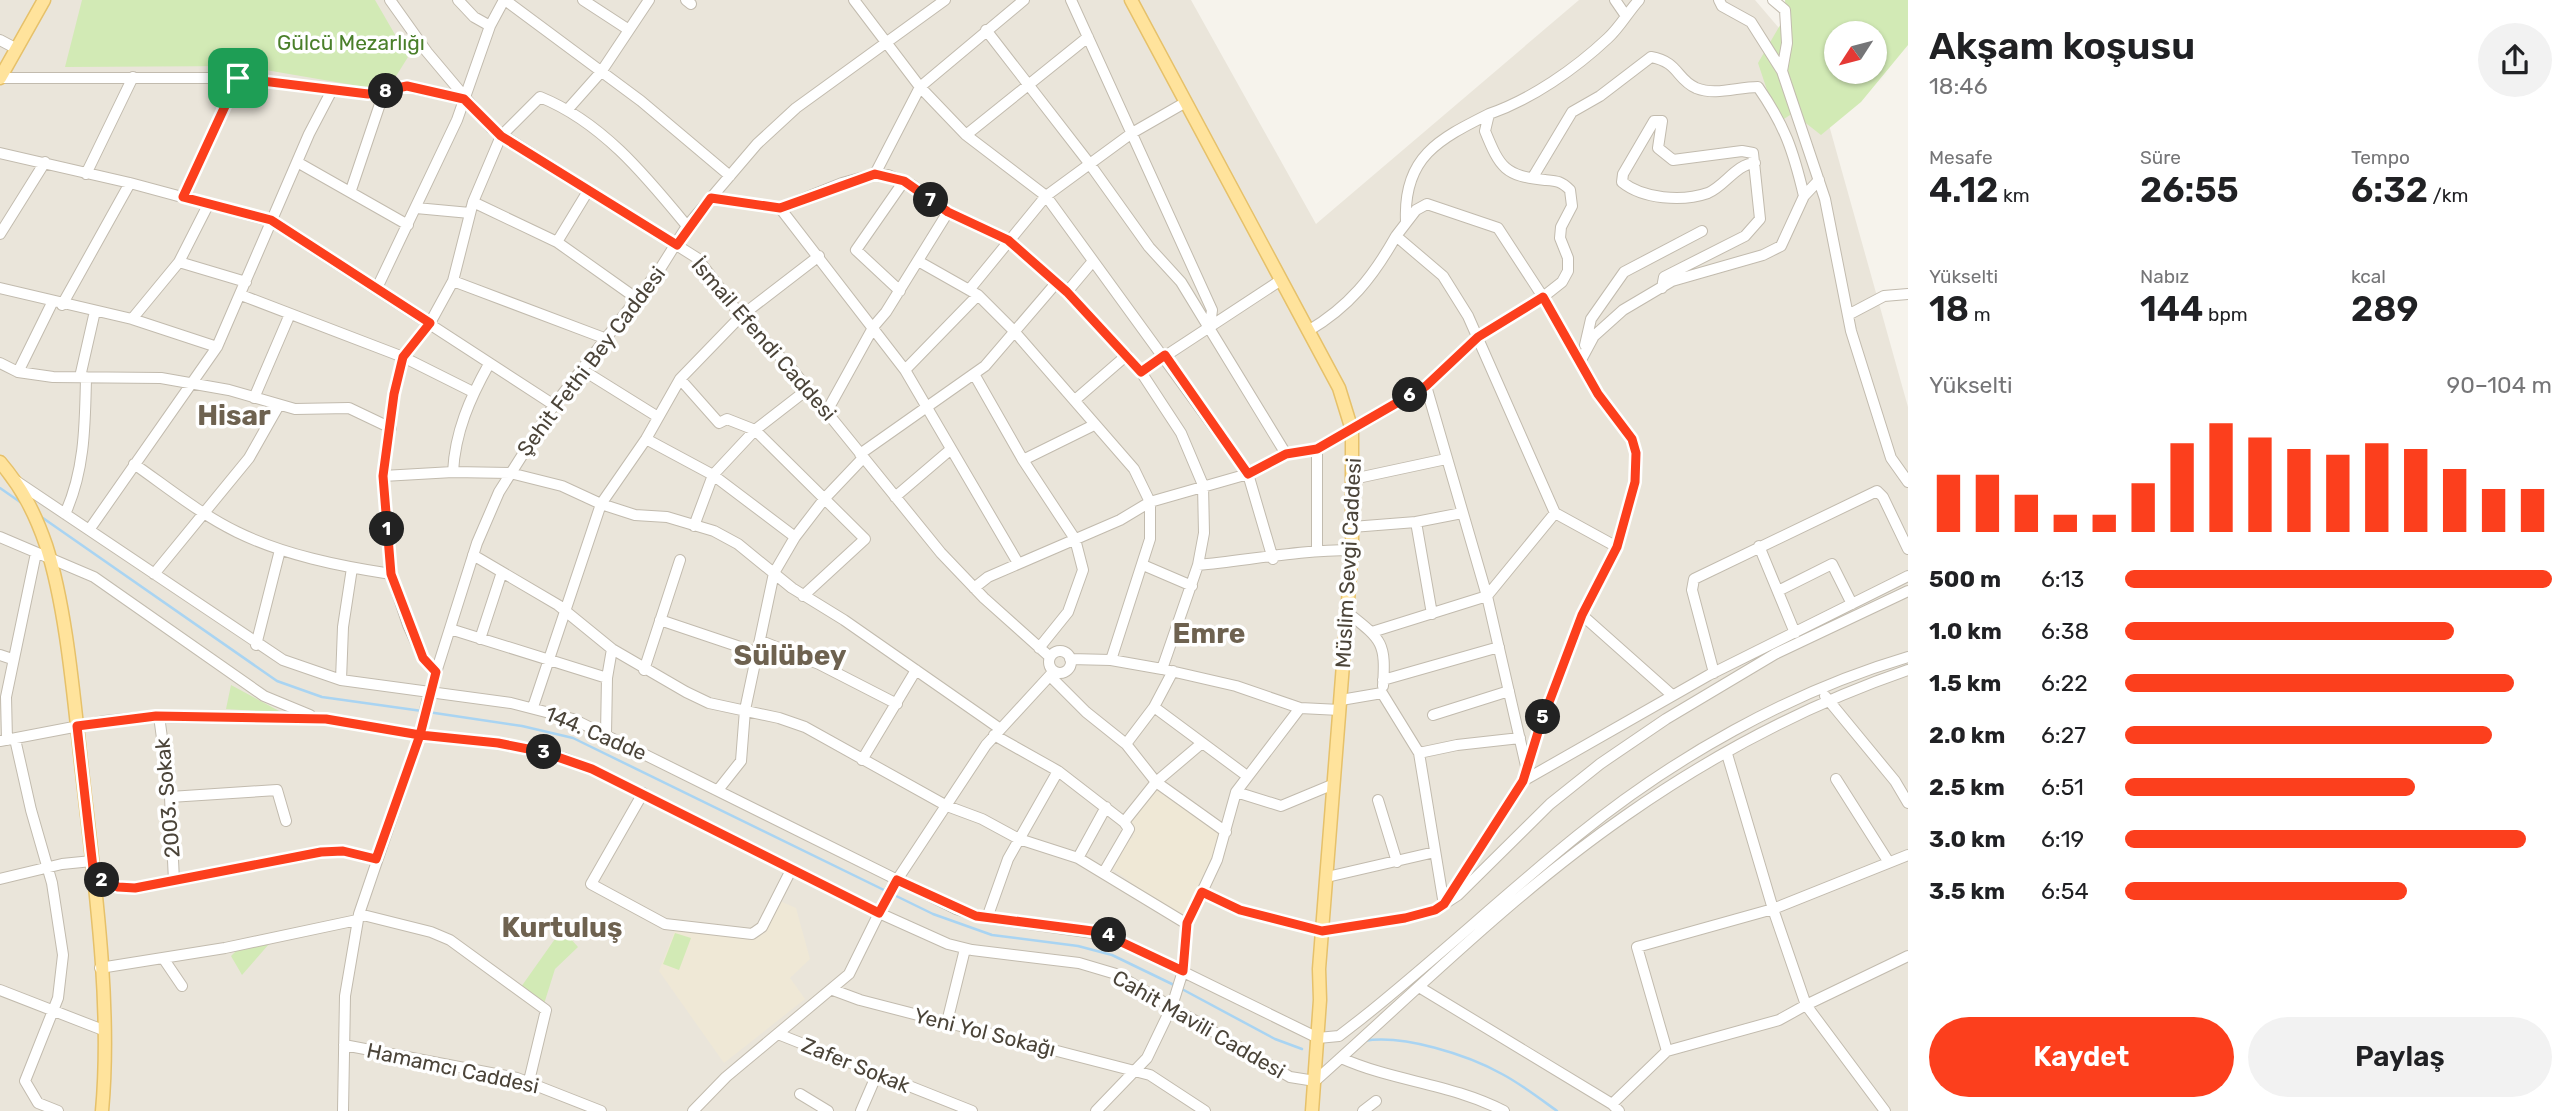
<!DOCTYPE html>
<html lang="tr">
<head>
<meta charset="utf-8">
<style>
  :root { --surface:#fff; --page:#f2f2f2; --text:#202124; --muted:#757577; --accent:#fc3f1d }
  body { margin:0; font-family:Rubik,sans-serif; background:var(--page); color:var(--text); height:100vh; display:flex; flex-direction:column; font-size:26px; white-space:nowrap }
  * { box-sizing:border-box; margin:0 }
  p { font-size:23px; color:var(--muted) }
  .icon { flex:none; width:38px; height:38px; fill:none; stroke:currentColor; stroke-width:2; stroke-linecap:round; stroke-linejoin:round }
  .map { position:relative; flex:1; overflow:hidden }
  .sheet { display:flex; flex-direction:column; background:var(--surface); width:665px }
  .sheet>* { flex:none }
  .needle { width:46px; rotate:234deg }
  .controls { position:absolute; left:1824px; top:21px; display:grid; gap:14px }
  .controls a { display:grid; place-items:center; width:63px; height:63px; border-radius:50%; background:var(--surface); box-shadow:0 2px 5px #0004; font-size:35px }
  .pin { position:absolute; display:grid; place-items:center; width:60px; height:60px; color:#fff; margin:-30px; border-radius:14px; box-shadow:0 4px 10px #0006 }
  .km { position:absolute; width:35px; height:35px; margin:-18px; border-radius:50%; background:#222; color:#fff; font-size:19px; line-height:35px; text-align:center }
  .round { display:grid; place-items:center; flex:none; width:74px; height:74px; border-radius:37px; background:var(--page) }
  .overview { display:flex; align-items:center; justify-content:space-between; height:119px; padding:0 21px }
  h1 { font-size:38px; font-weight:600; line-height:52px }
  .stats { display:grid; grid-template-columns:repeat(3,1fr); gap:10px; height:119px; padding:7px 21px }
  .stats div { display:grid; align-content:center }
  .stats b { font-size:35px; font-weight:600 }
  .stats small { font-size:19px; font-weight:400 }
  .stats p { font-size:19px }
  .chart { height:196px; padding:14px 21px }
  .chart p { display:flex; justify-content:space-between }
  .chart svg { width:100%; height:126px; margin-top:7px; stroke:var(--accent); stroke-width:6 }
  .action { display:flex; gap:14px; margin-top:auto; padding:14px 21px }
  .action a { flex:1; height:80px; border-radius:42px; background:var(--accent); color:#fff; font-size:28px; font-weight:600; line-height:80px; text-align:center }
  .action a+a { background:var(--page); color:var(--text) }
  ul { padding:0 21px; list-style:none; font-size:23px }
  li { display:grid; grid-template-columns:112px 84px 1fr; align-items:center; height:52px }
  li i { height:18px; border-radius:9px; background:var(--accent) }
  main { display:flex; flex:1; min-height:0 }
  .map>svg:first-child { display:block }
  .residential { fill:#eae5da }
  .education { fill:#efe8d6 }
  .green { fill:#d2eab5; fill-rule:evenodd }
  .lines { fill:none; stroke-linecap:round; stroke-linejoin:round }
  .stream { stroke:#a9d4f2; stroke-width:2.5 }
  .minor-casing { stroke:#c2bbae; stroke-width:12 }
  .major-casing { stroke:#e6c16a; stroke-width:15 }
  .minor { stroke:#fff; stroke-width:10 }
  .major { stroke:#ffe39c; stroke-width:12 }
  .route-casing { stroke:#fff; stroke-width:14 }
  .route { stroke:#fc3f1d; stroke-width:9 }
  .labels { text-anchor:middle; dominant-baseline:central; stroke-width:7; stroke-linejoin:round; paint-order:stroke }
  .park-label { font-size:21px; fill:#4a7f2a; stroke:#fff }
  .street-label { font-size:21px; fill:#4b4439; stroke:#fff }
  .district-label { font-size:28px; font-weight:bold; fill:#6e6250; stroke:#fff }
</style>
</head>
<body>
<main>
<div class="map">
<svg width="1908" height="1111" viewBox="0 0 1908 1111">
  <rect width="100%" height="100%" fill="#f6f3ec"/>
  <path class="residential" d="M0,0H1191L1316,224L1579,0H1755L1813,68L1908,407V1111H0Z"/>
  <path class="education" d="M1157,790L1219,831L1217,846L1184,916L1149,896L1113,869L1129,839L1133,838L1132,819Z
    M780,901L796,908L810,959L790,978L805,999L724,1063L659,971L675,930L753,940L766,932Z"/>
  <path class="green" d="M82,0H375L408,57L393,81L365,87L242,66L65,67Z
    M1785,0H1908V45L1861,102L1821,135L1793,113L1778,123L1758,63L1786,15ZM1836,33H1874V72H1836Z
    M231,685L283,713L226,709Z
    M562,929L578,947L555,969L544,1004L521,987Z
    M675,933L691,938L679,970L663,964Z
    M269,944L242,975L231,956L236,951Z"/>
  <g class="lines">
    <path class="stream" d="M0,488L23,504
      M40,516L277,681L322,697L422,711
      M428,712L522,726L573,738L933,914L992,935L1078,946L1112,955L1174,985
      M1180,988L1275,1039L1302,1049
      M1364,1041C1403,1034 1468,1055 1502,1074C1521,1084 1539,1098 1557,1111"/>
    <g class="minor-casing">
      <path id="minor" d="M390,0L427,52L491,128L697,258L741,316L791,368L941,553L984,598L1050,657
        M458,0L474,17L490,26
        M505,0L641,101L730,176
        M583,0L629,30
        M686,0L691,4
        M854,0L920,87L966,135L1046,196L1248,474L1273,559
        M1071,0L1212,310L1210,325
        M1615,0L1626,16
        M1719,0L1722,6L1751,22L1782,71L1825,199L1851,331L1891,458L1908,482
        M1773,0L1785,10L1787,43L1782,71
        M986,30L1089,163L1149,247L1181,282L1286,454
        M0,40L17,49
        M0,78H238L368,94L407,87L464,99
        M569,108L601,72L649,0
        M966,135L1088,37
        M0,153L130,183L271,221L554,405
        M297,162L408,225
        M86,174L133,77
        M875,174L920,87L1024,0
        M1533,177L1572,112L1600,96L1651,57C1679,62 1676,79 1696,88C1716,96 1737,87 1758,87C1785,126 1793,150 1804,196
        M351,190L384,92
        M182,197L238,78
        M711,198L780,208L842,183L875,174L888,175L912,185L948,212L1008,240L1057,282
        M473,202L557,242L636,298
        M416,208L470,213
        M780,208L905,370L1018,563
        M1406,221C1403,157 1439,139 1489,114
        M0,234L45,162
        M557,242L588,191
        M918,261L978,295L1013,330L1134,469L1150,502V539L1111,660
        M179,262L246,282
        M453,281L604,338
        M0,288L132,319L217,347
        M377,288L457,120L490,26L504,0
        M1662,288L1664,277L1745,236L1760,219L1753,153L1742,151L1673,160L1658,148L1662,121H1654L1623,174L1622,182C1643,199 1682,202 1708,193C1725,186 1736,164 1755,163
        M969,290L1046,196L1132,133L1186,102
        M900,291L856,250L904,181
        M1067,292L1141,372L1181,433L1203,485L1204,533L1198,565L1162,669
        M241,295L403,357L473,392
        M62,305L130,183
        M1848,315L1884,296L1908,294
        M132,319L179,262L208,205
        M1308,331C1349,307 1373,277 1396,236
        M1585,345L1591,319L1624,272L1702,231
        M1580,362L1594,336L1623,310L1672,281L1763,255L1781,246L1804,196L1819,180
        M0,363L18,372L53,377L161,378L229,390L295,409L349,408L391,428
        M581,369L658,417
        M905,370L978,295
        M18,372L52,303
        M1141,372L1281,280
        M974,374L1023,460L1075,539L1083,570L1068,612L1039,648
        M80,377L95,311
        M680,379L719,423L727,419L755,430L865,539L803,596
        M254,398L290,314
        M1075,400L1127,355
        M827,411L874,326L886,312L948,212
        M646,439L713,475L795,537
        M1317,449V550
        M860,454L985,366L1057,282L1067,292L1093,261
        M1023,460L1094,425
        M134,464C167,487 200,514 237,532C284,555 339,566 391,574
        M453,472C455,432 470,398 489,364
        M383,476L453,472L510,473L562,486L601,504L635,515L667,517L714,531L738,544L792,588L844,620L999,728
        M1353,479L1446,459
        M16,481L283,660L341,680L511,703L573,719L956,909L985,918L1108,935L1318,1038L1339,1036L1361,1019C1435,960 1504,895 1577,836C1673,758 1789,692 1908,657
        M895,497L950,450
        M1555,513L1617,547
        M65,514C85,470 85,424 86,377
        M694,526L713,475L755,430L808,389
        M1352,527L1416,522
        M89,530L217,347L309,134L331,92
        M0,537L94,577L264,696L310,715
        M1759,546L1795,633
        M473,555L558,605L612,649L686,692L709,703L779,718L805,727L947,806L982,819L1019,839L1078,858L1187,924
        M1143,565L1192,586
        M1198,565C1249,560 1301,550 1352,550
        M154,574L249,458L279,405
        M974,588L988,577L1120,520L1150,502L1248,474L1286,454L1317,449L1426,386
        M1778,591L1832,564L1852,604
        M1348,613C1382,640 1386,642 1383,686
        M1432,614L1416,522L1462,513
        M1582,615L1672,695
        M660,620L758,653
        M450,629L607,678
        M1372,632L1487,596L1555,513L1468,316L1443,276L1396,236L1416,210L1427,204L1498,228L1543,297L1598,394L1632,439L1636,453L1635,482L1617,547L1582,615L1539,729L1523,781
        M480,639L502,572
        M761,641L819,664L897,704
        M256,645L280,550
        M1049 662a11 11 0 1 1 22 0a11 11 0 1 1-22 0Z
        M0,655L12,659
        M1070,659L1111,660L1162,669L1236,686L1300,708L1340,710
        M644,670L680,560
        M436,672L423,658L408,625L391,574L383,476L394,394L403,357L430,323L453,281L473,202L501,136L540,97C602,122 645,175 687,226
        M1714,673L1692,590L1694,579L1877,491L1883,497L1908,549
        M1050,676L1086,712L1126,744L1156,782L1226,832
        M341,680L343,627L352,568
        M1383,680L1499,647
        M1825,696L1895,781L1908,803
        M1341,700L1382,693L1419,753L1457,745L1520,738
        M533,707L601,504L646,439L680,379L741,316L819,256
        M1154,707L1247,776
        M1433,715L1509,691
        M159,716L170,797L174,881
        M606,734L607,678L612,649
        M994,735L1058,771L1124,822L1129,829L1104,872
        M15,739L31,810L52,883L63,955L58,998L25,1081L38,1103L58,1111
        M7,740L6,697L36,553
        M0,741L105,721L144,717L326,719L420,735L498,743L564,758L592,769L879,913L948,944L972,950L1079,963L1116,974L1290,1077L1315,1081C1416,991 1514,893 1625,816C1712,755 1809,704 1908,670
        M1126,744L1154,707L1173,671
        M1419,753L1444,905
        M862,760L916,670
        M1526,766L1487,596L1426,386L1478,337L1543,297L1562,282L1568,271V258L1560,238L1561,227L1572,206L1570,190C1561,181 1557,181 1545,180C1505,176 1500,168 1485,131L1489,114C1532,99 1575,69 1608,38C1620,27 1628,12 1639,0
        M1836,779L1888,861
        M718,790L741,761L745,710L774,573L795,537L825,498L863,458
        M1236,792L1281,806L1334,784
        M643,793L591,884L665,924L752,934L762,927L791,870
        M170,797L277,790L286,821
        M1378,800L1397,862
        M1124,822L1156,782L1202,743
        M1078,858L1106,807
        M1327,877L1435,852
        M94,878L118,887L135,888L321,852L343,851L376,859
        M0,879L62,864L92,861
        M1202,892L1240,910L1322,931L1405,918L1435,910L1458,895L1550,804L1600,764L1666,719L1775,654L1908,591
        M1447,899L1523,781L1709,675L1908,576
        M359,914L431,932L450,940L546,1010L529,1081
        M987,918L1008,859L1058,771
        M163,958L182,986
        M100,968L225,948L357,920
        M1419,987L1612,1104
        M0,990L103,1030
        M833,990L860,1000L1150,1075L1205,1111
        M947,1022L965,949
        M778,1034L972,1111
        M344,1045L517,1078L601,1111
        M1667,1051L1779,1020L1806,1005L1773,909L1727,754
        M1341,1058C1395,1082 1449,1083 1504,1111
        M800,1094L828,1111
        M343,1111L345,996L359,914L420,735L427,701L477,543L499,492L554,405L660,269L687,226L757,144L796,108L945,0
        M693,1111L726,1077L849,974L891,889L986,745L1054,671
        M861,1111L877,1074
        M1096,1111L1147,1058L1172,1006L1183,971L1187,924L1217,860L1236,792L1300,708
        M1363,1111L1376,1101
        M1619,1111L1612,1104L1667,1051L1637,947L1773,909L1908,855
        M1885,1111L1806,1005L1908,956"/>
    </g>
    <g class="major-casing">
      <path id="major" d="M1131,0L1339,388L1352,430V550L1319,969L1320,1000L1312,1111
        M0,78L44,0
        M0,462C22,488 35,513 46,545C67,610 74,702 82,771C94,878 112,1004 102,1111"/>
    </g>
    <use href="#minor" class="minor"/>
    <use href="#major" class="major"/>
  </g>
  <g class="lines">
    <g class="route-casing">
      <path id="route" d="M238,78L183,197L271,220L430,323L403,357L394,394L383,476L391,574L423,658L436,672L420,735L376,859L343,851L321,852L135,888L118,887L94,877L77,726L156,716L326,719L420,735L498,743L543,752L592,769L879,913L897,880L976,916L1100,932L1183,971L1187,923L1202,892L1240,910L1322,931L1405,918L1435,910L1444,904L1523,781L1539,729L1582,615L1617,547L1635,482L1636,453L1632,439L1598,394L1543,297L1478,337L1426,386L1317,449L1286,454L1248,474L1165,355L1141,372L1067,292L1008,240L948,212L904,181L875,174L780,208L711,198L677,245L501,136L464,99L407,86L368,94L238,78"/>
    </g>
    <use href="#route" class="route"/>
  </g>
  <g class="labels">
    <g class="park-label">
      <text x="351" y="42">Gülcü Mezarlığı</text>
    </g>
    <g class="street-label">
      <text transform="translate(764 339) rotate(49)">İsmail Efendi Caddesi</text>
      <text transform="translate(591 361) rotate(-53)">Şehit Fethi Bey Caddesi</text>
      <text transform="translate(1348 563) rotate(-87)">Müslim Sevgi Caddesi</text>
      <text transform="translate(596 733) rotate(23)">144. Cadde</text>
      <text transform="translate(167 798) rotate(-95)">2003. Sokak</text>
      <text transform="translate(1199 1024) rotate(30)">Cahit Mavili Caddesi</text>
      <text transform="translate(985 1032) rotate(14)">Yeni Yol Sokağı</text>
      <text transform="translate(856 1065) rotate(22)">Zafer Sokak</text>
      <text transform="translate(453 1068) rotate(12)">Hamamcı Caddesi</text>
    </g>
    <g class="district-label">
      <text x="234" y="415">Hisar</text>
      <text x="1209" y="633">Emre</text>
      <text x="790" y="655">Sülübey</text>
      <text x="562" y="927">Kurtuluş</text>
    </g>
  </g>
</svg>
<div class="controls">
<a><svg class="needle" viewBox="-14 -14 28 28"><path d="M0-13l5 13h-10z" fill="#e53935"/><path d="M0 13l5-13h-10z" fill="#757577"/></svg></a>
</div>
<div class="pin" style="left:238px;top:78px;background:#1e9e55"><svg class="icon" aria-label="arrive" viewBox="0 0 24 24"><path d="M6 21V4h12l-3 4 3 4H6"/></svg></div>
<b class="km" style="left:387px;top:529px">1</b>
<b class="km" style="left:102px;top:880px">2</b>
<b class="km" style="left:544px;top:752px">3</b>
<b class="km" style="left:1109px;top:935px">4</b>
<b class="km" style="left:1543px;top:717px">5</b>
<b class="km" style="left:1410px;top:395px">6</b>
<b class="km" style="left:931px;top:200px">7</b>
<b class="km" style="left:386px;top:91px">8</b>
</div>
<section class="sheet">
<div class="overview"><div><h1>Akşam koşusu</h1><p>18:46</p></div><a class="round"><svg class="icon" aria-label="share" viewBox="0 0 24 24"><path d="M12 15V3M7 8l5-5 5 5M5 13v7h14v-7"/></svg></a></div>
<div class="stats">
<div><p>Mesafe</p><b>4.12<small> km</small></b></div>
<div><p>Süre</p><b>26:55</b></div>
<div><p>Tempo</p><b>6:32<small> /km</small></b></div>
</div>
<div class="stats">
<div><p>Yükselti</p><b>18<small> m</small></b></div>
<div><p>Nabız</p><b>144<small> bpm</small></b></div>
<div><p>kcal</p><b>289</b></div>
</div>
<div class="chart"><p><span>Yükselti</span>90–104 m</p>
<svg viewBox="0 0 160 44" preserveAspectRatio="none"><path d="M5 44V24M15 44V24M25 44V31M35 44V38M45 44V38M55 44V27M65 44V13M75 44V6M85 44V11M95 44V15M105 44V17M115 44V13M125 44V15M135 44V22M145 44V29M155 44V29"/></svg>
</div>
<ul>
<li><b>500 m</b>6:13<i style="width:100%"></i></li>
<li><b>1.0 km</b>6:38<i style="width:77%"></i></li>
<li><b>1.5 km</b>6:22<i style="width:91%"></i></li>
<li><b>2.0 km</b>6:27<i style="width:86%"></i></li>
<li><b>2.5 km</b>6:51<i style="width:68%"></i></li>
<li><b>3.0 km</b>6:19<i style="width:94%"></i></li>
<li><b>3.5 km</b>6:54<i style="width:66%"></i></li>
</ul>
<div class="action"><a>Kaydet</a><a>Paylaş</a></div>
</section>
</main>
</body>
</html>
